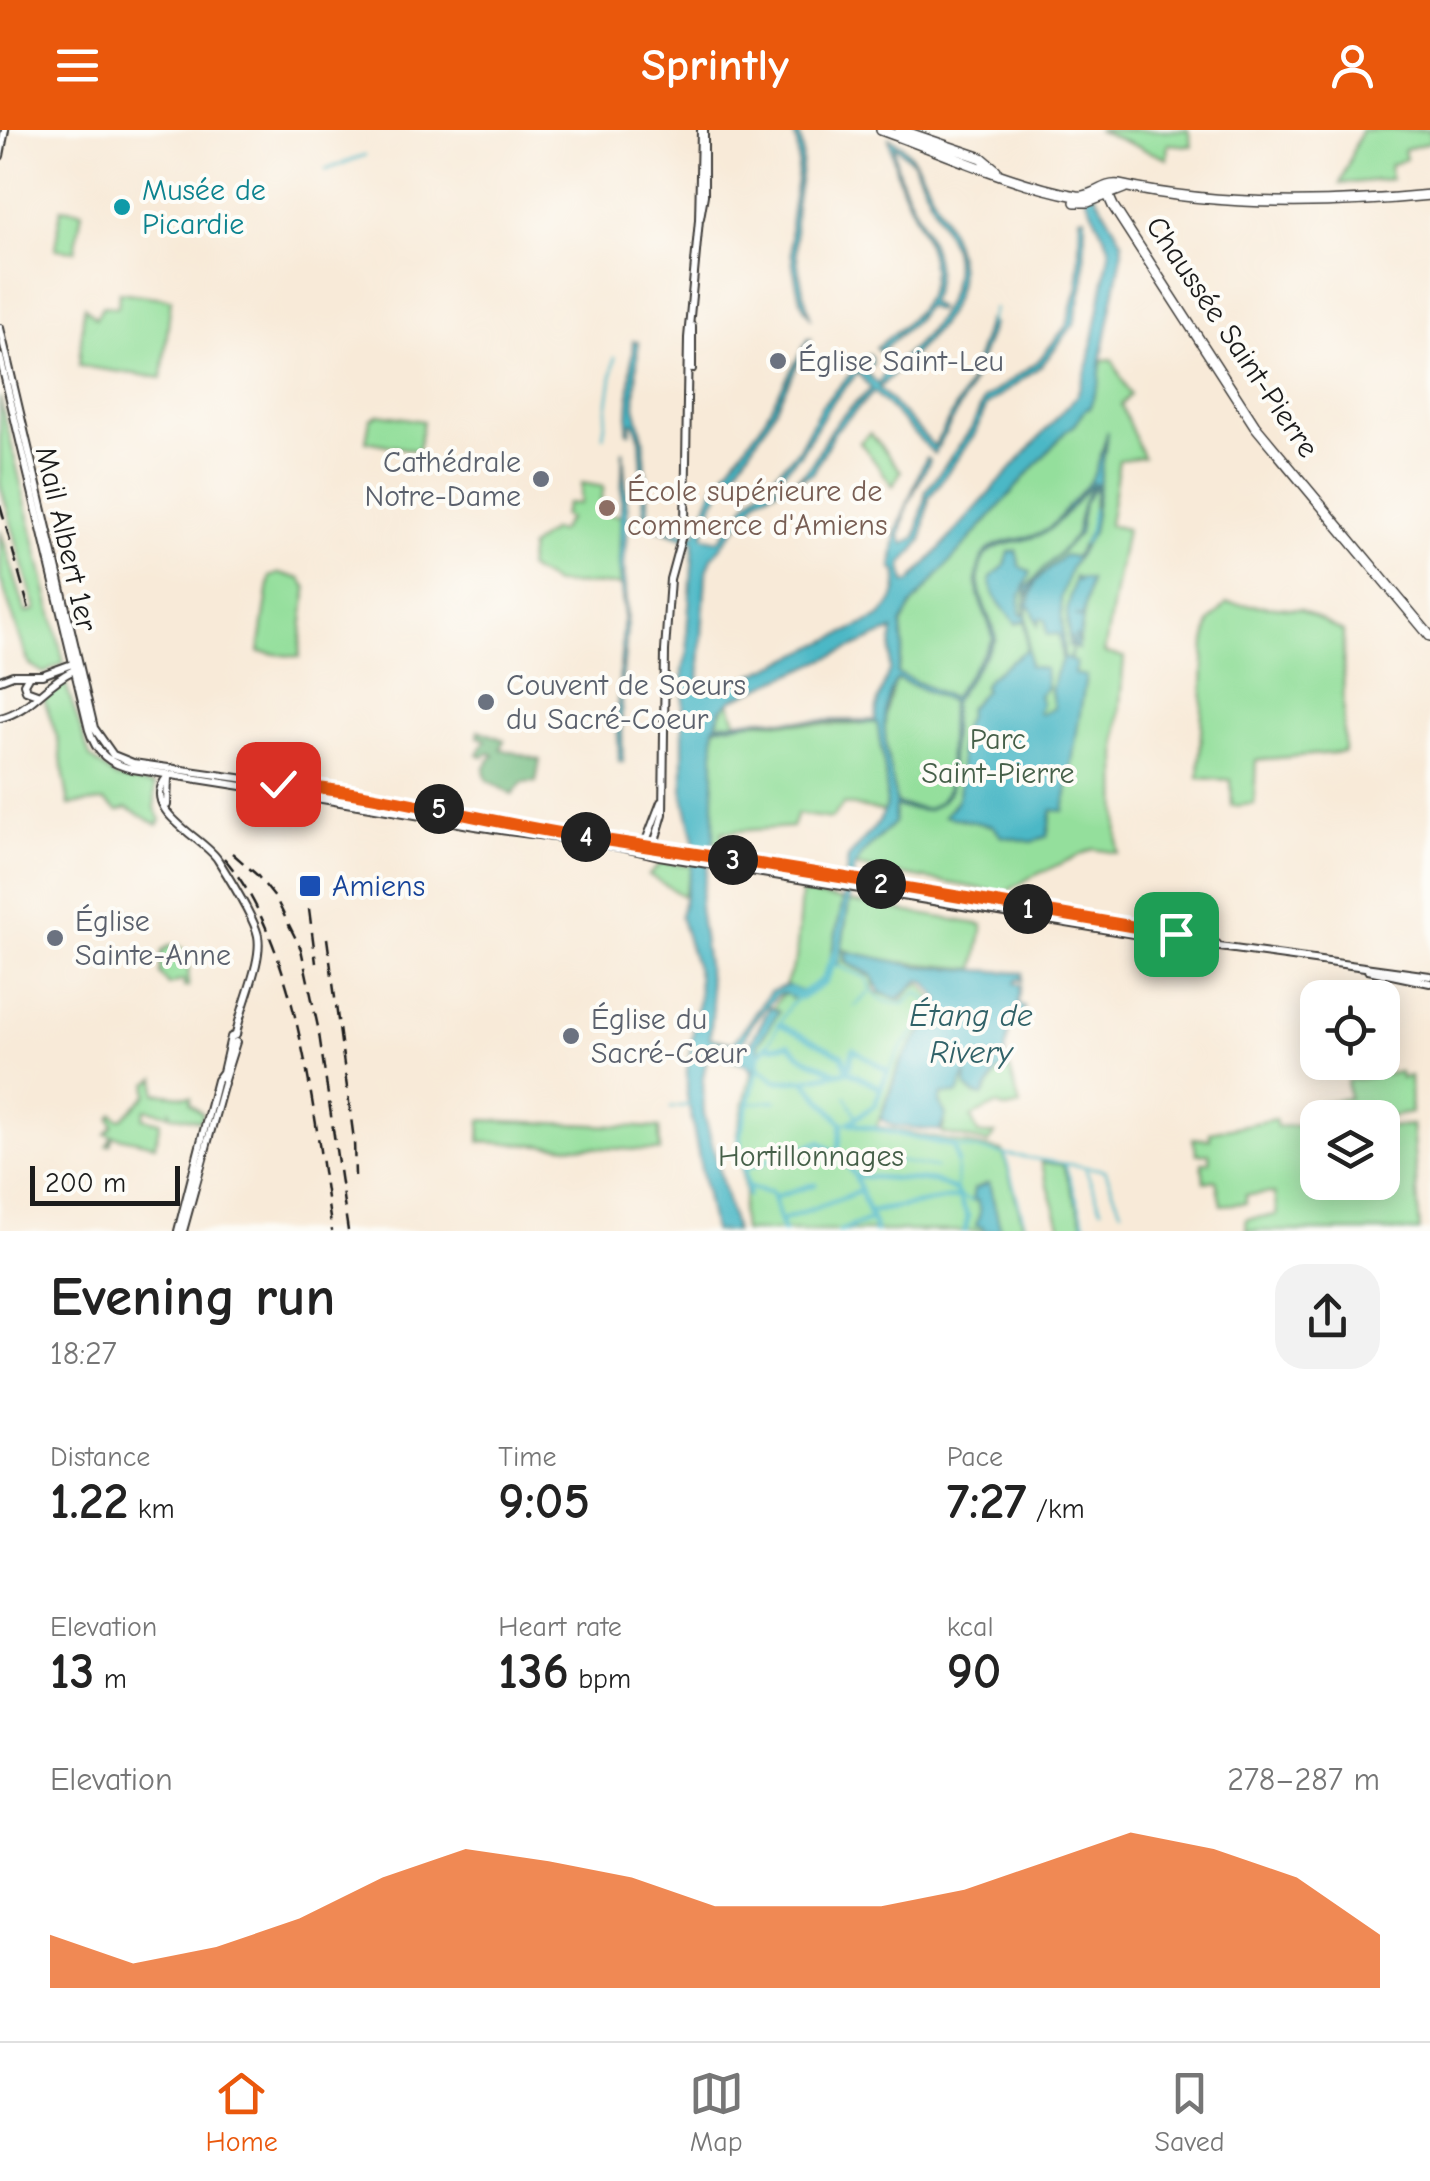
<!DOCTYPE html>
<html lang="en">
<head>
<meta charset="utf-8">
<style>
  :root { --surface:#fff; --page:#f2f2f2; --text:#222; --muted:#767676; --line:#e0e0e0; --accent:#ea580c }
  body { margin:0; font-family:"Comic Neue",sans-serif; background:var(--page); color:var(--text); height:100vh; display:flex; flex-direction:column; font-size:38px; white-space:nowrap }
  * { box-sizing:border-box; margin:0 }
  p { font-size:32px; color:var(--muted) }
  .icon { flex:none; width:55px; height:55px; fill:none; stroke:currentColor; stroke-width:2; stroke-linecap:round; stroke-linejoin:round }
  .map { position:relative; height:1101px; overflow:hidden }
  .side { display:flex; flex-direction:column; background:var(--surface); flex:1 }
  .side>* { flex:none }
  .tools { position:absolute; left:1300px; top:850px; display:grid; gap:20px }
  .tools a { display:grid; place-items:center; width:100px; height:100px; border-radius:20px; background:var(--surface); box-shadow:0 5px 25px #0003; font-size:50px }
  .scale { position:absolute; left:30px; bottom:25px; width:150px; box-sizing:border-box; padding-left:10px; border:5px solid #1c1c1c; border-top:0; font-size:28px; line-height:35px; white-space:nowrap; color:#1c1c1c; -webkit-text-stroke:8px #fdfcf7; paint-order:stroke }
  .pin { position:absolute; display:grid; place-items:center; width:85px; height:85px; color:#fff; margin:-42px; border-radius:20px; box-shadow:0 5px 15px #0006 }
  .km { position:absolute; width:50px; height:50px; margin:-25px; border-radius:50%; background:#222; color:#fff; font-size:28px; line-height:50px; text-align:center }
  .round { display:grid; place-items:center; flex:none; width:105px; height:105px; border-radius:30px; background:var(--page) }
  .head { display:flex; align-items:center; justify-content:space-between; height:170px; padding:0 50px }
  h1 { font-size:55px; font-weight:600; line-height:75px }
  .figures { display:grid; grid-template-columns:repeat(3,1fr); gap:15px; height:170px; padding:10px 50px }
  .figures div { display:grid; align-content:center }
  .figures b { font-size:50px; font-weight:600 }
  .figures small { font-size:28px; font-weight:400 }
  .figures p { font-size:28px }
  .chart { height:280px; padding:20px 50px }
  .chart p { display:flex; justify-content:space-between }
  .chart svg { width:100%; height:180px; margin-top:10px; fill:var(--accent); opacity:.7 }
  header { display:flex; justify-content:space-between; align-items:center; height:130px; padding:0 50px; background:var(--accent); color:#fff; font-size:45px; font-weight:600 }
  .tab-bar { display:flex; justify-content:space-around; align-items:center; height:140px; border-top:2px solid var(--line); background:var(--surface); font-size:28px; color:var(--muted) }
  .tab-bar a { display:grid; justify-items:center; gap:5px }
  .tab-bar .current { color:var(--accent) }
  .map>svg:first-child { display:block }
  .green { fill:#94df9c; stroke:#587e5c; stroke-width:2.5 }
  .forest { fill:#77be84; stroke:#4a6d50; stroke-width:2.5 }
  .water { fill:#4bb8c6; stroke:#346a71; stroke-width:2.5; fill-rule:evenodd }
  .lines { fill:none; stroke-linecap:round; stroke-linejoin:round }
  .stream { stroke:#4bb8c6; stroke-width:2.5 }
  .canal { stroke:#4bb8c6; stroke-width:5 }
  .river { stroke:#4bb8c6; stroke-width:9 }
  .secondary-casing { stroke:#3d3b38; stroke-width:10 }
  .primary-casing { stroke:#3d3b38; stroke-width:12 }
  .secondary { stroke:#fff; stroke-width:6 }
  .primary { stroke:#fff; stroke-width:9 }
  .rail { stroke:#1c1c1c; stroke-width:2.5; stroke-dasharray:15 8; stroke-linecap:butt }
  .route-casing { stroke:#fff; stroke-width:20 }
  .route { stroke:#ea580c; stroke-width:12 }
  .culture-dot { fill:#0f9aa8; stroke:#fdfcf7; stroke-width:4 }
  .worship-dot { fill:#6b7280; stroke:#fdfcf7; stroke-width:4 }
  .education-dot { fill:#8d6e63; stroke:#fdfcf7; stroke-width:4 }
  .transit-dot { fill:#1a4fb4; stroke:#fdfcf7; stroke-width:4 }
  .labels { text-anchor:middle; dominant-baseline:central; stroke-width:8; stroke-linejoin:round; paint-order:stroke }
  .culture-label { font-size:30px; fill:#0d838f; stroke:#fdfcf7; text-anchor:start }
  .street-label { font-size:30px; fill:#1c1c1c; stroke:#fdfcf7 }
  .worship-label { font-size:30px; fill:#5b616d; stroke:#fdfcf7; text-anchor:start }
  .education-label { font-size:30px; fill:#785e54; stroke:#fdfcf7; text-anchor:start }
  .park-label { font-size:30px; fill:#466049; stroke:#fdfcf7 }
  .transit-label { font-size:30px; fill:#164399; stroke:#fdfcf7; text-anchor:start }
  .water-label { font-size:32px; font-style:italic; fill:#316268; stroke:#fdfcf7 }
</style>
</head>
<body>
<header><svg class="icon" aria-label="menu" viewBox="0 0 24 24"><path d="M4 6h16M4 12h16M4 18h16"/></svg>Sprintly<svg class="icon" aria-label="person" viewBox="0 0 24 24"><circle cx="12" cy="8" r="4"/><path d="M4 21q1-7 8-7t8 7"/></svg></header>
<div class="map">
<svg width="1430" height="1101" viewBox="0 0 1430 1101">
  <rect width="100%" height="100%" fill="#fdfcf7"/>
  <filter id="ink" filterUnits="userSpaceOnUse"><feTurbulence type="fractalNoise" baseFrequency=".01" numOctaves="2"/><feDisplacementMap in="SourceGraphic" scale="20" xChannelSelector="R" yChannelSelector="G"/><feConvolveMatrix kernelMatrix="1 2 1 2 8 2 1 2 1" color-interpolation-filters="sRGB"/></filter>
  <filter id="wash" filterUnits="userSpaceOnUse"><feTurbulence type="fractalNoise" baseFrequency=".0048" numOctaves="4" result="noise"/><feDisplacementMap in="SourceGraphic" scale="40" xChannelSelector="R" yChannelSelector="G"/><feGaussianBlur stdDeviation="2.25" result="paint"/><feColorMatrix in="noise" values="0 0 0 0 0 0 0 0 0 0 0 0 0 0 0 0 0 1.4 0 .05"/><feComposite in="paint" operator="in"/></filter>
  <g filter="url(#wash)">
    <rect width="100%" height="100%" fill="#f8ead8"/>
    <path class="green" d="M1097,0H1188L1192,16L1168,14L1167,29Z
      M1361,0H1430V12L1404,20L1406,29L1390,35L1391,49L1340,54Z
      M61,78L82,81L75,121L55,119Z
      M119,162L171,169L162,248L79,236L84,176L96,188L103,176L118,177Z
      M1112,229L1130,265L1121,275L1143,327L1119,330L1109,395L1126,399L1104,523L1124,527L1117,609L1118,723L1093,719L1029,748L1005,763L854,736L857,726L890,683L844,674L831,689L797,684L792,697L722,702L721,713L713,711C715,674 701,598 729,572L737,593C772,587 858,603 884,588L900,533L901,494L912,475L1066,301C1087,286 1096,255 1102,230Z
      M0,267L64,533L44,543L29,534L0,448V399L26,483L36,480L0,354Z
      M379,284L423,291L418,321L366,311L370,289Z
      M870,303L901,341L893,356L860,312Z
      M582,353L604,357L598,383L623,386L619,435L623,455L554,454L527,438L530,417L552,400L559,402L568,389L563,385L567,373L580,374Z
      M280,443L301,449L307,458L299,527L259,522L270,447Z
      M1227,473L1300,479L1343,502L1344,622L1256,630L1254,674L1232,676L1231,650L1199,648L1205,512L1210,492Z
      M62,551L65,552L90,627L116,648L155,655V678L161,690L158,695L127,678L118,681L104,671L69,675L58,610L44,569Z
      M661,733L693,736L683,766L649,745Z
      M801,763L983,795L975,839L877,830L845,820L844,832L873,848L875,862L902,870L914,856L922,854L938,876L898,936L877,996L1003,1021L1025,1101H743L741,1081L745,1064L737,1003L752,939L743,927L781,865L796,829Z
      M177,815L189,824L188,857H184V850L169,855L160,844L162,821L170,815Z
      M1004,939H1010L1020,976L1007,979L996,975L971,987L978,1004H995L988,1013L942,1003C945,992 947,983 940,973L942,963L966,942L983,965L997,942Z
      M1400,942L1401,948L1410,946L1411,983L1383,988L1319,987L1318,973L1349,968L1347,951Z
      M156,948V963L191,967L190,973L203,984L201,991L171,985L170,981L169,984L145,979L143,988L160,992L155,1015L113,1006L110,1015H107L112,1006L106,1004L113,996L110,988L113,984L118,989L123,988L147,965L148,953Z
      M1275,989L1277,997L1317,994L1318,1052H1382L1383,998L1412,995L1420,1101H1247L1246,1089L1277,1085L1274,1063L1246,1065V1073L1221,1075L1216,1050L1204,1052L1202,1033L1210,1032L1209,1023L1197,1024L1193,1009H1210V1002Z
      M481,990L659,998L660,1021L480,1012Z
      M1041,1032L1063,1035L1086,1101H1062Z"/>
    <path class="forest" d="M479,600L504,610L501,619L540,630L536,652L522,653L512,665L486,649L484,638L494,625L489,623L483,627L478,624L486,610L478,607Z"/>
    <path class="water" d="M793,0H798C810,33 795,60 795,93C795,123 801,158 810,186C795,172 788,108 791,87C795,56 804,30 793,0Z
      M889,8C911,16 921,42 931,61C942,84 956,107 959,133C966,184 911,226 879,258L934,316L968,255L988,191L993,194L969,260L934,324L874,262L835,301L813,343L760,367L712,428L706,444L699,553L710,561L728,556L878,488C894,474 900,460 896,441L892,439L896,403L922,336L927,327L930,330L907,376L900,407L904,414L916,407L926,361L971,299L984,269L1038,231L1067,195L1078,155L1080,87L1085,86L1084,150L1074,194L1042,235L987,275L975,304L929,368L922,410L902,435L905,453L910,452L1077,265L1089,232L1110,118L1079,55L1087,50L1122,111L1123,120L1101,230L1099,253L1089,279H1086L1075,295L1066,301L912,475L901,495L903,517L897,543L952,568L993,509C990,488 975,470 977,448C981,399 1021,418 1048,399C1056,393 1062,383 1069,375C1100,343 1095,342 1108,301L1092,402L1070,439L1061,469L1064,528L1069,530L1072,519L1070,530L1076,533L1074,544L1086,546L1064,681L1052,680L1047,706L1032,712L1001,706L993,696L944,686C948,681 956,674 958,667C966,639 951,611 968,586L967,579L985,560L983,556L989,547L1027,519L1025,490L1016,494C1006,479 989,468 991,448L1005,435L1009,422L1016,420L1020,436L1031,442L1020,468V484L1024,485L1027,457L1075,406L1083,373L1094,352C1080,365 1060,394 1044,403C1017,418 974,406 979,456C981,475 993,491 996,509L953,572L950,661L942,671L927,681L895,677L894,693L861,725L855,737L839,834L829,835L843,771L848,728L878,693L886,678V648L877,593L762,590L714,597V707L699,777L713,877L710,908L733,913L770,862L786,855L800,861L792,869L788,864H778L752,893L742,914L748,917L770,877L779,882L758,914L760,920L753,944L747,935L708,923L703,947L704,983L735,1101H713L687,966V939L699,868L698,845L680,786L696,719L683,662V539L688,521L687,503L694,411L645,395L640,309L634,292L631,293L630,303L627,302L633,211L638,212L635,276L644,311L649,386L656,395L695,405L714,357L761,295L808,209H811L766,296L714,372L703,406L719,410L748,372L798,320L822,275L869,224L872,228V235L865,241L878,254C886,238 893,236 905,225C935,200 962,159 953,119L913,32L895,15C891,66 959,117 929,172L938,178L936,181L926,176L916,190L880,222L876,218C894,203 916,188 926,167C947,128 909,83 898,47C894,34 892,21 889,8ZM858,243L871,259C858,271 841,285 831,299C812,330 812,350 770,357L801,323L830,275ZM1097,353L1090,401L1075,427L1064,425L1036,451L1029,473H1025L1036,447L1079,404L1084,373ZM1026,476L1031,477L1038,495L1040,488L1045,489L1047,505L1059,504L1062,530L1055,544L1051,561L1054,578L1041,584L1038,582L1042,574L1039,565L1047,558L1045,539L1029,536ZM893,500L889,541L878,571L875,590L787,591L763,588L716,594L721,579L733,569ZM897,549L950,571L948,660L940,671L927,680L896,674C891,632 873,588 897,549Z
      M623,320L628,388L624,435L627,497L621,567L623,632H619L617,580L624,486L619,435Z
      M1075,447L1078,451L1080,448L1090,450L1083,487L1075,486L1083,489L1079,514L1076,504L1078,519L1074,518L1072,506V518L1069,517L1067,482Z
      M845,821L917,836L1023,843L1022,851L1018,849L1015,853L1021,855L1018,875L1024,876V884C1005,893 1006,920 1004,939L997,942L983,966L974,964L966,958L967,942L958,964H942L940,973L946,985L940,1001L894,996L880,989L901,932L915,910L938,885L940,871L927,853L920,850L898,869L881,863L872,845L847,833Z
      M989,1053L1001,1101H984L982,1097L976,1096L980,1082L977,1070L972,1071L974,1059Z"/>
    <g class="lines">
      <path class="stream" d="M326,40L365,25
        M989,194L994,178
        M603,306L615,227
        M1083,414L1089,405L1093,379
        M833,834L867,848C872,868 884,874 904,874L917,862L932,874V882L903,916L888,941
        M855,876L869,863
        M768,914L790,875L801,866
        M846,966L857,987
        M750,973L776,971
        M671,978L689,975
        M842,993H849
        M954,1016L1105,1040L1121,1080
        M1005,1026L1027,1101
        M844,1030L903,1032L936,1038
        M1065,1035L1088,1101
        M1086,1040L1101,1078
        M956,1061L957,1032
        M960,1067L972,1071"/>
      <path class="canal" d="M779,894L842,925L848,941L881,958L875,975L849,993L954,1016L957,1032
        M837,943L800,925L789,914L771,917L768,914L759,925L758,937L776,951L804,950L842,993L838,1021L855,1046L935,1051L956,1061L968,1087L965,1101
        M804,950L848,941L853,919L888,941L881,958
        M744,1039L820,1012L835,1023L838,1022
        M855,1046L876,1101
        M747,1057L772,1063L783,1101
        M748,1065L739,1006L758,937
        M775,1067L815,1054
        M868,1082L960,1067
        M780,1091L861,1061
        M840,1101L869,1090"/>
      <path class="river" d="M790,861L801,866L824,851L836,824"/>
    </g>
  </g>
  <g filter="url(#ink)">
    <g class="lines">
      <g class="secondary-casing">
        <path id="secondary" d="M0,26L5,0
          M700,88L704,65V0
          M692,196V239
          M0,198L94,598L113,625L133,633L366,666L577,706
          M0,227L89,600C96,623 109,634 133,639C244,656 354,673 464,694C529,706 595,709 659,726L1176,811L1430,846
          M28,547L24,554L26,560L37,564
          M0,550L13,545H42L72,534
          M0,588C30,581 45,554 72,541
          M168,646C137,680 205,708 218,730C228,746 255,789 258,806C263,832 240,877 236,905
          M167,675L168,648
          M594,708L631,712L1217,814
          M644,716L661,672
          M653,718L663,684L665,521L670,449L685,394L688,208L699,90L701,0
          M1368,840L1430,853
          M224,950L236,912
          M178,1101L217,950L223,942L231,907L236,905
          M183,1101L224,953"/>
      </g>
      <g class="primary-casing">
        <path id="primary" d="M881,0C943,22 1011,54 1076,66C1091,69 1104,52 1119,55C1218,77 1329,75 1430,65
          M900,0L982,28L996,40
          M1105,58L1113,76L1255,296L1430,506
          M1075,72H1088L1124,58"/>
      </g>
      <use href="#secondary" class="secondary"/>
      <use href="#primary" class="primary"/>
      <path class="rail" d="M0,375L29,479
        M232,723L257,745L276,769L301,819L318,897L348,1101
        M224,728C299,815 314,989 332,1101
        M309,779L316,833
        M327,808L354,1010L355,1046"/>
    </g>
  </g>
  <g class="lines" filter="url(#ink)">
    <g class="route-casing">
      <path id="route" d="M278,654C384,662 486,693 591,708C786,737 981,770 1176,804"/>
    </g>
    <use href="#route" class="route"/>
  </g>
  <circle class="culture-dot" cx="122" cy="77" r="10"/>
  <g class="worship-dot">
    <circle cx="778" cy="231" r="10"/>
    <circle cx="541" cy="349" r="10"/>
    <circle cx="486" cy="572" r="10"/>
    <circle cx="55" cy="808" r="10"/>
    <circle cx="571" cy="906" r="10"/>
  </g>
  <circle class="education-dot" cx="607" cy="378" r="10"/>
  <rect class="transit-dot" x="298" y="744" width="24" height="24" rx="5"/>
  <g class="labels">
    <g class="culture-label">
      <text x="142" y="60">Musée de<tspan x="142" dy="34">Picardie</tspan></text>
    </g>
    <g class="street-label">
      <text transform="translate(1232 207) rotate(56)">Chaussée Saint-Pierre</text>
      <text transform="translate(66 409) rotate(77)">Mail Albert 1er</text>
    </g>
    <g class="worship-label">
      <text x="798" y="231">Église Saint-Leu</text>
      <text x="521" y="332" text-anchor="end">Cathédrale<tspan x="521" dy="34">Notre-Dame</tspan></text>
      <text x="506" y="555">Couvent de Soeurs<tspan x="506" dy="34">du Sacré-Coeur</tspan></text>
      <text x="75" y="791">Église<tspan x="75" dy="34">Sainte-Anne</tspan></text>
      <text x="591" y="889">Église du<tspan x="591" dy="34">Sacré-Cœur</tspan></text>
    </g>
    <g class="education-label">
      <text x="627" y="361">École supérieure de<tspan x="627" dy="34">commerce d'Amiens</tspan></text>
    </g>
    <g class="park-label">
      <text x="998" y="609">Parc<tspan x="998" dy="34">Saint-Pierre</tspan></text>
      <text x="811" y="1026">Hortillonnages</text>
    </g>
    <g class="transit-label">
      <text x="332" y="756">Amiens</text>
    </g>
    <g class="water-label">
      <text x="971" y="885">Étang de<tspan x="971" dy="37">Rivery</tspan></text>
    </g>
  </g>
</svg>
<div class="tools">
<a><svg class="icon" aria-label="locate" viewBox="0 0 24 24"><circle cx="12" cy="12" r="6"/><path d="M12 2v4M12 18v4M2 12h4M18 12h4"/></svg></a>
<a><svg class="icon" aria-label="layers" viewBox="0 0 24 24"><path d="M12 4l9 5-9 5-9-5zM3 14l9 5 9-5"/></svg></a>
</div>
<div class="scale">200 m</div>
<div class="pin" style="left:1176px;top:804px;background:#1e9e55"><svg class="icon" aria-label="arrive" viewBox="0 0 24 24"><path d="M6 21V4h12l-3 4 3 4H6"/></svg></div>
<div class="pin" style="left:278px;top:654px;background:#d93025"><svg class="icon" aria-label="check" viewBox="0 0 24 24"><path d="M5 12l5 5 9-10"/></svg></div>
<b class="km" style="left:1028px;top:779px">1</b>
<b class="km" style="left:881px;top:754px">2</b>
<b class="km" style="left:733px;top:730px">3</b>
<b class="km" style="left:586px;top:707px">4</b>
<b class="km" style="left:439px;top:679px">5</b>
</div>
<section class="side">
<div class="head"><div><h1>Evening run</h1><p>18:27</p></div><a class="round"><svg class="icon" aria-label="share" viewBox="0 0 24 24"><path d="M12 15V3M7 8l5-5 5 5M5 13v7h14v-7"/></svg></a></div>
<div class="figures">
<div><p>Distance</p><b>1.22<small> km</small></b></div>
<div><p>Time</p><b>9:05</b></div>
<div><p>Pace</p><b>7:27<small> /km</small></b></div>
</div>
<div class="figures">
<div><p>Elevation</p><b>13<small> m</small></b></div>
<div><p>Heart rate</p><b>136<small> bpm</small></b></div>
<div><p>kcal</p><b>90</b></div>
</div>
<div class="chart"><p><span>Elevation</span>278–287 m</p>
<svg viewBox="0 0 160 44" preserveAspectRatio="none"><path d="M0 44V31L10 38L20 34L30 27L40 17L50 10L60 13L70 17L80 24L90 24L100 24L110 20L120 13L130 6L140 10L150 17L160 31V44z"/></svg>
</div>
</section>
<nav class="tab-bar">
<a class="current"><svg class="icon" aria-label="home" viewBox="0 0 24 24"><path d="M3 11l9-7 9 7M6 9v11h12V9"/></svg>Home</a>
<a><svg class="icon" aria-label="map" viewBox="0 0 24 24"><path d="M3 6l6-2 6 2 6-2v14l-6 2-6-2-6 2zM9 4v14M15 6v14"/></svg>Map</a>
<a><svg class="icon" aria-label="saved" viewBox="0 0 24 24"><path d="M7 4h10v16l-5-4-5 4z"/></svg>Saved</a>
</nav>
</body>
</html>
